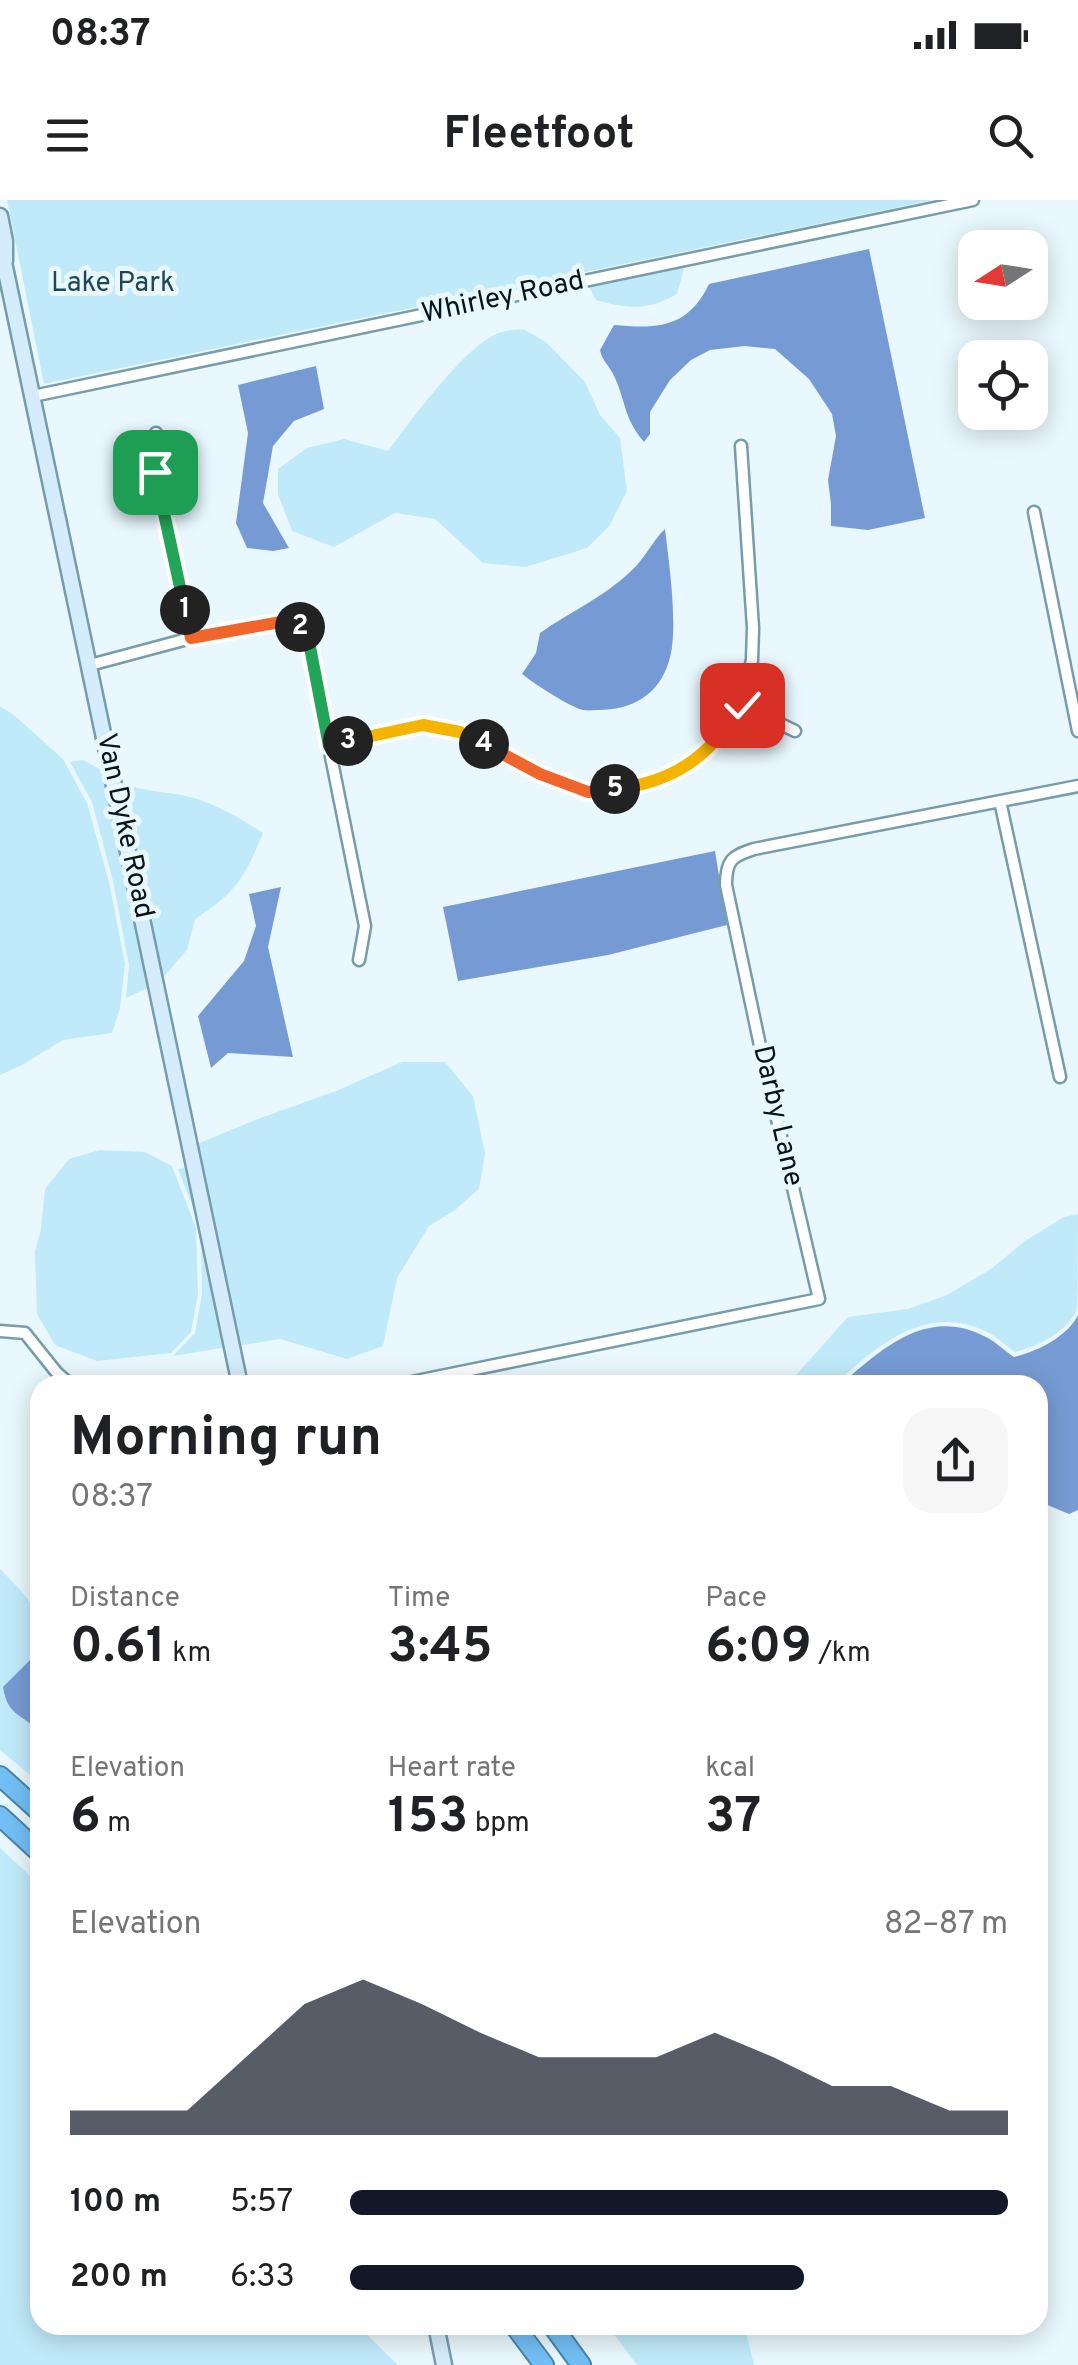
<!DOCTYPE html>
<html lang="en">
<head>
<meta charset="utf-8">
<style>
  :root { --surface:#fff; --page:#f6f6f6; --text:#202124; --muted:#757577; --accent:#111827 }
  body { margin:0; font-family:Overpass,sans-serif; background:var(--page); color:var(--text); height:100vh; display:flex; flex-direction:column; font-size:38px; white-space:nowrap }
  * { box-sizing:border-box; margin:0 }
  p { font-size:32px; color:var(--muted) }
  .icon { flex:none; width:55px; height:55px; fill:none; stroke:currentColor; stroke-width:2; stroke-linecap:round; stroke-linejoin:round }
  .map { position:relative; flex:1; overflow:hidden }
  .sheet { position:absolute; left:30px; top:1175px; width:1018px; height:960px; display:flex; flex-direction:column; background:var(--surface); border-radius:30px; box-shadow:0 5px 25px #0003 }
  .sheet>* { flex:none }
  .needle { width:65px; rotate:258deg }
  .tools { position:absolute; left:958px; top:30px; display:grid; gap:20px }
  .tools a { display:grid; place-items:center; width:90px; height:90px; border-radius:20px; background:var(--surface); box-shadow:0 5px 25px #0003; font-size:50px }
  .pin { position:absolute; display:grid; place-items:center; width:85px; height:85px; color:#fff; margin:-42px; border-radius:20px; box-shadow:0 5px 15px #0006 }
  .km { position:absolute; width:50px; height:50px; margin:-25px; border-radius:50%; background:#222; color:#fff; font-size:28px; line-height:50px; text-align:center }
  .round { display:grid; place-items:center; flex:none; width:105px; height:105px; border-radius:30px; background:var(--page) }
  .summary { display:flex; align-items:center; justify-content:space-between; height:170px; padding:0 40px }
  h1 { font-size:55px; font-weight:700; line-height:75px }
  .figures { display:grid; grid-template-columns:repeat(3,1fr); gap:15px; height:170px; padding:10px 40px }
  .figures div { display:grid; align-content:center }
  .figures b { font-size:50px; font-weight:700 }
  .figures small { font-size:28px; font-weight:400 }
  .figures p { font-size:28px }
  .chart { height:280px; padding:20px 40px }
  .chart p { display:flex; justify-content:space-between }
  .chart svg { width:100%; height:180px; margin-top:10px; fill:var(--accent); opacity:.7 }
  ul { padding:0 40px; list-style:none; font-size:32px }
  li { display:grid; grid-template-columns:160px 120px 1fr; align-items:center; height:75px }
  li i { height:25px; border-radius:12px; background:var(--accent) }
  .status { display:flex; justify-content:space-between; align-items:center; height:70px; padding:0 50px; background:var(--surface); direction:ltr }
  .status svg { height:28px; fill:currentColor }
  header { display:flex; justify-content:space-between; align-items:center; height:130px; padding:0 40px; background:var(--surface); font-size:45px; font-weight:700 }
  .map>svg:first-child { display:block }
  .green { fill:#c0eaf9 }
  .water { fill:#769bd4 }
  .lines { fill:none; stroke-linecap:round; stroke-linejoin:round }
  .street-casing { stroke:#779caa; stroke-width:15 }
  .secondary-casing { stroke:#779caa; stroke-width:19 }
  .highway-casing { stroke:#4c83a8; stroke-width:22 }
  .street { stroke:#fff; stroke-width:10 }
  .secondary { stroke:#d5ecfc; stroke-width:14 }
  .highway { stroke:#72bff5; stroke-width:18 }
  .split-1-casing { stroke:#fff; stroke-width:20 }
  .split-2-casing { stroke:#fff; stroke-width:20 }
  .split-3-casing { stroke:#fff; stroke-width:20 }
  .split-4-casing { stroke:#fff; stroke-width:20 }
  .split-5-casing { stroke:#fff; stroke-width:20 }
  .split-6-casing { stroke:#fff; stroke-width:20 }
  .split-1 { stroke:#22a559; stroke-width:12 }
  .split-2 { stroke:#f0652b; stroke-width:12 }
  .split-3 { stroke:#22a559; stroke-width:12 }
  .split-4 { stroke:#f5b400; stroke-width:12 }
  .split-5 { stroke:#f0652b; stroke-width:12 }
  .split-6 { stroke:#f5b400; stroke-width:12 }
  .labels { text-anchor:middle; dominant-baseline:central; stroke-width:10; stroke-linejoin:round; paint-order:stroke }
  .park-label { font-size:28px; fill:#204755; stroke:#e9f8fe }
  .street-label { font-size:28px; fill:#061418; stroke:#e9f8fe }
</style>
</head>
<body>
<div class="status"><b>08:37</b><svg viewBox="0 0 49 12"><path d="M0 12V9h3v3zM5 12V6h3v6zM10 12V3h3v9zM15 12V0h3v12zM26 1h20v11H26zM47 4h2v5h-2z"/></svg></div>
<header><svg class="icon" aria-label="menu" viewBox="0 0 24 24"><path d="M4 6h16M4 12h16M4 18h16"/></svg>Fleetfoot<svg class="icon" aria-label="search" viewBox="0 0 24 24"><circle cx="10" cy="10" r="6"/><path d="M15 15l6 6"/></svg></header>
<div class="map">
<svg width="1078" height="2165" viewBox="0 0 1078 2165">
  <rect width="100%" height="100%" fill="#e9f8fe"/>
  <path class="green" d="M7,0H933L44,184Z
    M685,65L677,94C648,111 627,109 596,100L588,85Z
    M523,129L546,142L585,182L600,215L620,238L627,291L610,325L587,348L526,367L483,363L435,319L395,313L334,347L292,331L278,294V269L307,248L344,239L388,251C411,221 465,145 499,133C506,130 515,130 523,129Z
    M0,506L14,515L63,559L87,603L109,682L125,764L120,808L112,833L63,840L24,864L0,875Z
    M83,560L107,573L152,786L126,798L129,765L113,681L92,602L70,562Z
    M120,580C138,592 161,591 182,595C212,601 238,617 263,633C245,677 236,693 195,719L187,750L161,780Z
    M402,862H445L473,896L485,953L479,989L455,1010L429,1026L397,1078L383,1146L347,1159L280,1139L237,1146L195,945L255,920L336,891Z
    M100,950L145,952L172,966L196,1028L198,1094L191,1132L171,1153L97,1161L55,1145L37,1114L35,1052L41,1029L45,989L69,959Z
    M189,967L227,1147L173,1156L195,1133L202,1094L201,1028L178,969Z
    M1078,1014C1078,1033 1078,1095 1077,1109C1069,1131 1037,1147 1015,1152C1006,1146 998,1138 989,1133C927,1101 877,1146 834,1185H787L848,1117L908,1109L947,1095L991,1069L1025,1041L1064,1017Z
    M0,1369C30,1400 40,1405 40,1450L3,1488L23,1519L33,1524L40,1536V1583L0,1550Z
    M0,1648L27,1673L40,1690V2125H362L370,2138L398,2165H0Z
    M607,2125H744L754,2165H637Z"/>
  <path class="water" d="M869,49L925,318L868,330L831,326V304L828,280L836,236L832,214L809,179L775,149L745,146L710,150L691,160L670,180L650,212V234L644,242C622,216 626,198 612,172C607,163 602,160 600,150L614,125C658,129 688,128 709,84Z
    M316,166L324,209L294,221L273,246L263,303L289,348L273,351L247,348L236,323L248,233L238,185Z
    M665,329C669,363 679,430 669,461C659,495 632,510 598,510C593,510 588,511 583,510C570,507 533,483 522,474L536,453L540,433C570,412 604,397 631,371C645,359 652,341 665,329Z
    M715,651L727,725L608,755L458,781L443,707Z
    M281,687L268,747L293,857L228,853L211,868L198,816L244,761L256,726L249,694Z
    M1078,1115V1310L1069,1314L1038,1301V1185H840C883,1148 928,1105 988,1138C997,1143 1005,1151 1014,1157C1038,1151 1067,1137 1078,1115Z
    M40,1450V1536C26,1512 8,1520 3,1487Z"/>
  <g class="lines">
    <g class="street-casing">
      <path id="street" d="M33,196L973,0
        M156,233L155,272L191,438
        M1034,312L1078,531
        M90,465L191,438L292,420L303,430L309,447L365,726L359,760
        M742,505L795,531
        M329,545L423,525L460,532L540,574L588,591L635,587L668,577L690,565L721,536L742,505L752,460L753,428L741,246
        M1000,601L1060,877
        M0,1131L25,1133L57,1173L71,1185
        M397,1185L819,1099L762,855L726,685C726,660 732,656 754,649L1078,586"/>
    </g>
    <g class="secondary-casing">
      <path id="secondary" d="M0,16L5,41V61
        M0,53L5,67L240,1185
        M436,2125L444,2165"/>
    </g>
    <g class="highway-casing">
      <path id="highway" d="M0,1576L40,1612
        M0,1616L40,1653
        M514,2125L544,2165
        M552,2125L581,2165"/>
    </g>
    <use href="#street" class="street"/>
    <use href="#secondary" class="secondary"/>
    <use href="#highway" class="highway"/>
  </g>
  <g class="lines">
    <g class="split-1-casing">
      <path id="split-1" d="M155,272L185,410"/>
    </g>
    <g class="split-2-casing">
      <path id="split-2" d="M185,410L191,438L292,420L300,427"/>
    </g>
    <g class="split-3-casing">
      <path id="split-3" d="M300,427L310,447L329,546L348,541"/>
    </g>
    <g class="split-4-casing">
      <path id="split-4" d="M348,541L423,525L460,532L484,544"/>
    </g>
    <g class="split-5-casing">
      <path id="split-5" d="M484,544L540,574L588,592L615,589"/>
    </g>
    <g class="split-6-casing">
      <path id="split-6" d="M615,589C675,582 710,556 742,505"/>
    </g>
    <use href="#split-1" class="split-1"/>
    <use href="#split-2" class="split-2"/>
    <use href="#split-3" class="split-3"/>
    <use href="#split-4" class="split-4"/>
    <use href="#split-5" class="split-5"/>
    <use href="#split-6" class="split-6"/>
  </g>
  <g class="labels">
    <g class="park-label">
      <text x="113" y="84">Lake Park</text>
    </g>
    <g class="street-label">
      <text transform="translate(503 98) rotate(-12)">Whirley Road</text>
      <text transform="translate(124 626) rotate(78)">Van Dyke Road</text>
      <text transform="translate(777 916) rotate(77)">Darby Lane</text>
    </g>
  </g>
</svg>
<div class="tools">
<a><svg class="needle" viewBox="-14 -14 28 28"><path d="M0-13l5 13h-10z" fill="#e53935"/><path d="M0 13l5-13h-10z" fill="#757577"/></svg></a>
<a><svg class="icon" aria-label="locate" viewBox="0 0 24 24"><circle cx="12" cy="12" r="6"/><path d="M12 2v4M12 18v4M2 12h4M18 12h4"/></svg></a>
</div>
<div class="pin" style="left:155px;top:272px;background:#1e9e55"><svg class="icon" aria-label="arrive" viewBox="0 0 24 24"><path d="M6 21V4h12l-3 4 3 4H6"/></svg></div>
<div class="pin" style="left:742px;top:505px;background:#d93025"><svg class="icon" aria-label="check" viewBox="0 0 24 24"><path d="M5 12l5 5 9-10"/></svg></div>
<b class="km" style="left:185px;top:410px">1</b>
<b class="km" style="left:300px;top:427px">2</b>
<b class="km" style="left:348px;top:541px">3</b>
<b class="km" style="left:484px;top:544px">4</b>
<b class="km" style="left:615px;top:589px">5</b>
<section class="sheet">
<div class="summary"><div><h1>Morning run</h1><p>08:37</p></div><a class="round"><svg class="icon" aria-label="share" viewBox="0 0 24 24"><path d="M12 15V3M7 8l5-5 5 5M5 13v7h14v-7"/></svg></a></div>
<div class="figures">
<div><p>Distance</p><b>0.61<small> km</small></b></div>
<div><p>Time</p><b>3:45</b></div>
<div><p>Pace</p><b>6:09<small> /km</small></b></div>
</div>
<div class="figures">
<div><p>Elevation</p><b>6<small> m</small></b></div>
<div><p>Heart rate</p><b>153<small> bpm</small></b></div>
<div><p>kcal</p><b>37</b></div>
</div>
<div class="chart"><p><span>Elevation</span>82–87 m</p>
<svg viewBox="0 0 160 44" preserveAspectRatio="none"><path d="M0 44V38L10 38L20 38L30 25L40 12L50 6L60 12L70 19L80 25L90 25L100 25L110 19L120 25L130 32L140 32L150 38L160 38V44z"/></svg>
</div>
<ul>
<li><b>100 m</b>5:57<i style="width:100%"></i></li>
<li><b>200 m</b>6:33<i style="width:69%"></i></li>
</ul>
</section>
</div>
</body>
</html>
